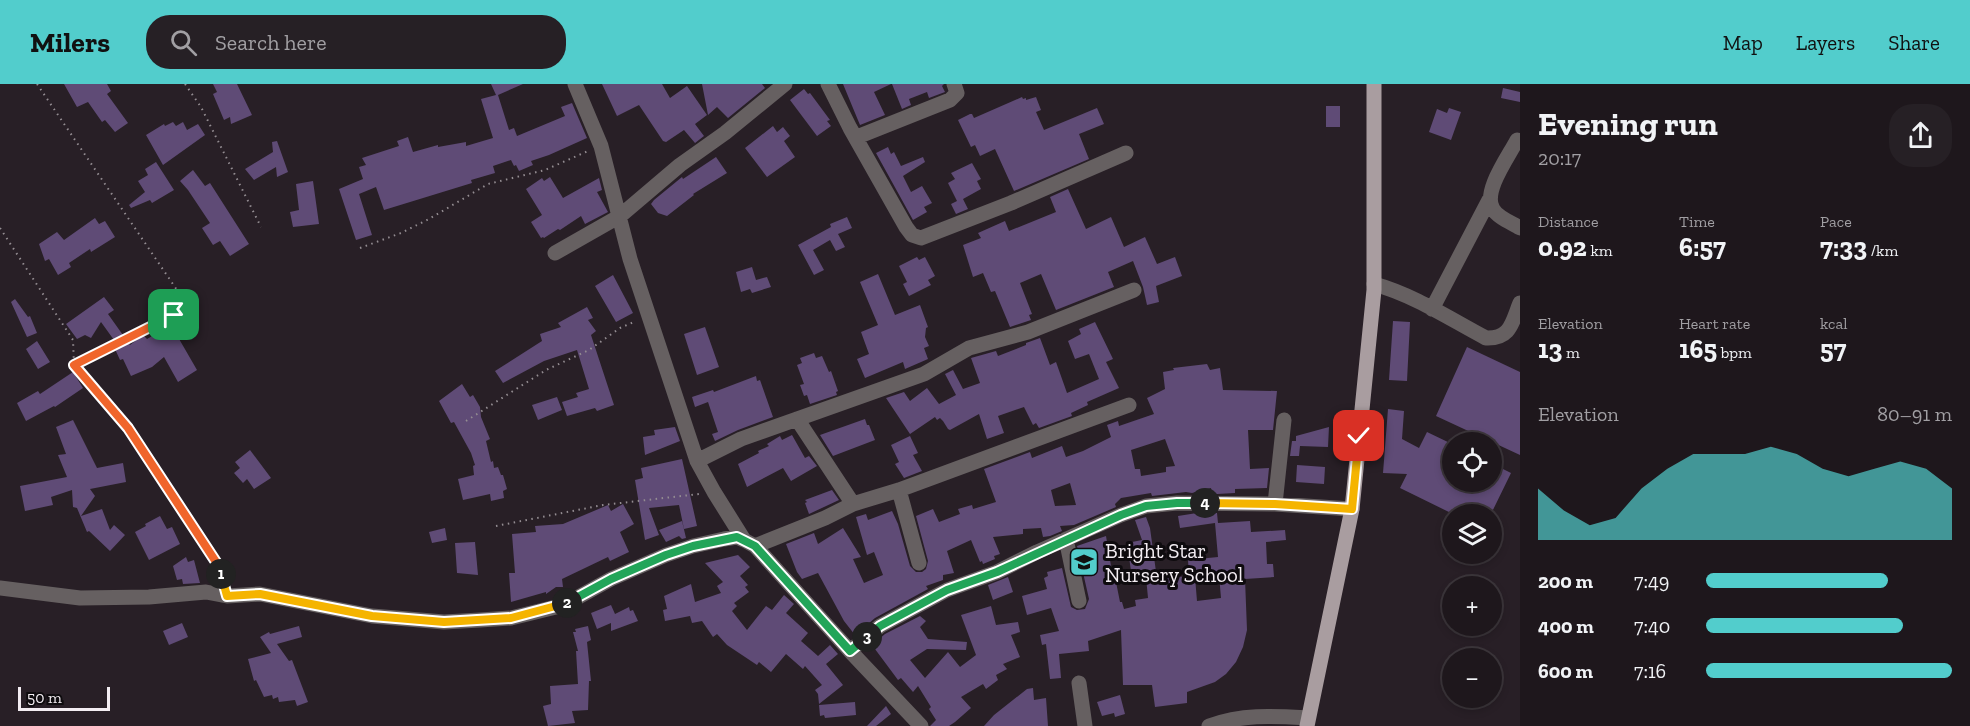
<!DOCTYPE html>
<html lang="en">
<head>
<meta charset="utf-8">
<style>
  :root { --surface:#1e171c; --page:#262025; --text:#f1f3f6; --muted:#a19fa3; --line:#3c363b; --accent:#52cdcc }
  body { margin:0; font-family:"Zilla Slab",serif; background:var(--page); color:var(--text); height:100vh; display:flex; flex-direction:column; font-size:22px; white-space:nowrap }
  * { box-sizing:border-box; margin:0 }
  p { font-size:20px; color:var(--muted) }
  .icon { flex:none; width:33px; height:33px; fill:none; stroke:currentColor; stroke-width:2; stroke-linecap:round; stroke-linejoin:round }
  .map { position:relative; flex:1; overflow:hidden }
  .sheet { display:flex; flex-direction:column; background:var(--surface); width:450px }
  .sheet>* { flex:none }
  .tools { position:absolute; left:1442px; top:348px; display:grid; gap:12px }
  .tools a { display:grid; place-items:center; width:60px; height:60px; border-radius:50%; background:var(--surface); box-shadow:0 3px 9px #0003,0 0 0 2px var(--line); font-size:30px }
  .scale { position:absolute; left:18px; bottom:15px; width:92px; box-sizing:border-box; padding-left:6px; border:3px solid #f3edf2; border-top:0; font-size:16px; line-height:21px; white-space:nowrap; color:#f3edf2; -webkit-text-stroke:4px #0e0b0e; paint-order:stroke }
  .pin { position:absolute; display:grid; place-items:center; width:51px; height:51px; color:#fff; margin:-26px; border-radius:12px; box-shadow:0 3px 9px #0006 }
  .km { position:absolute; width:30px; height:30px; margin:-15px; border-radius:50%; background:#222; color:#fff; font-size:16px; line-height:30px; text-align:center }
  .round { display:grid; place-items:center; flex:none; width:63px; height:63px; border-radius:24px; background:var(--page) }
  .headline { display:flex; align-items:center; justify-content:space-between; height:102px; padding:0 18px }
  h1 { font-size:33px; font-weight:700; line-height:45px }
  .stats { display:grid; grid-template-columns:repeat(3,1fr); gap:9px; height:102px; padding:6px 18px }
  .stats div { display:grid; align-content:center }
  .stats b { font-size:26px; font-weight:700 }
  .stats small { font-size:16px; font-weight:400 }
  .stats p { font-size:16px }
  .chart { height:168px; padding:12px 18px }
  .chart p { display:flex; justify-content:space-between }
  .chart svg { width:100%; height:108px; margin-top:6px; fill:var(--accent); opacity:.7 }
  ul { padding:0 18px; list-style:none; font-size:20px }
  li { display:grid; grid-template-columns:96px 72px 1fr; align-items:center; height:45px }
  li i { height:15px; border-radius:8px; background:var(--accent) }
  header { display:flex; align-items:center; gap:36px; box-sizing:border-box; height:84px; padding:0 30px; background:var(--accent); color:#111 }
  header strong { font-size:28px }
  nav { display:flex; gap:33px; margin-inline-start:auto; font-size:21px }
  .search { width:420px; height:54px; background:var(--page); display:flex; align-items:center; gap:15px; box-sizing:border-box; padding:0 21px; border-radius:24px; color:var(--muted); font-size:22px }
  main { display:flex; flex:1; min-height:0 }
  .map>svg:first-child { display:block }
  .building { fill:#5f4b76; fill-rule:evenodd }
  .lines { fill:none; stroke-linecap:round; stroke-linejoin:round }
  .path { stroke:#948d92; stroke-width:2; stroke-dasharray:1.5 4.5; stroke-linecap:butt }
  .minor { stroke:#666061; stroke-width:15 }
  .major { stroke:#a99da0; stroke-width:15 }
  .split-1-casing { stroke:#fff; stroke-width:12 }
  .split-2-casing { stroke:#fff; stroke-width:12 }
  .split-3-casing { stroke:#fff; stroke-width:12 }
  .split-4-casing { stroke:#fff; stroke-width:12 }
  .split-5-casing { stroke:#fff; stroke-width:12 }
  .split-1 { stroke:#f0652b; stroke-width:8 }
  .split-2 { stroke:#f5b400; stroke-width:8 }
  .split-3 { stroke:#22a559; stroke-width:8 }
  .split-4 { stroke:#22a559; stroke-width:8 }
  .split-5 { stroke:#f5b400; stroke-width:8 }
  .labels { text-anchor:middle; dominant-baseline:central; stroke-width:6; stroke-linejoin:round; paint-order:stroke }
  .poi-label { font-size:21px; fill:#f3edf2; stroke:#0e0b0e; text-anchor:start }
</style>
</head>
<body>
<header>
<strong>Milers</strong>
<div class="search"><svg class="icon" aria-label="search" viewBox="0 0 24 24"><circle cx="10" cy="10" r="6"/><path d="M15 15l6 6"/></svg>Search here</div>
<nav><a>Map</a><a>Layers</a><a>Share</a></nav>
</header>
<main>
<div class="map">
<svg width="1520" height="642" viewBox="0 0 1520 642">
  <rect width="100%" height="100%" fill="#281f26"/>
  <path class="building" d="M64,0H107L111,7L107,10L128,39L115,48L105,36L102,38L88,18L77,23Z
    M213,0H237L252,31L231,40L230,33L224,36L213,10L217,8Z
    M491,0H523L498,11L509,46L514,44L517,52L565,32L561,23L572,19L587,54L549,71L531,77L533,81L519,87L516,81L514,82L511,76L493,82L495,89L471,96L472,99L384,126L376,103L359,110L372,151L356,156L339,105L363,95L359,83L366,81L362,74L399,62L397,57L408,53L413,68L438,61V63L466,58V62L493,54L481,15L496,11Z
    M602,0H662L670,14L687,2L707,31L695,40L704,52L695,59L684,46L666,58L663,57L639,21L617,32Z
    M702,0H762L765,4L728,34L717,23L708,31Z
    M843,0H891L874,8L885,31L860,41Z
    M892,0H944L942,2L945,8L929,14L927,8L909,15L911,21L902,25Z
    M1503,4L1520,8V18L1501,14Z
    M804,5L808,10L810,9L830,36L827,37L831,42L817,52L790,16Z
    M1022,13L1023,15L1026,14V16L1036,13L1041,26L1036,28L1044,46L1097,24L1104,40L1079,50L1089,75L1014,107L995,65L980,72L975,61L971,63L958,36L970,30H972L974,34Z
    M1326,22H1340V43H1326Z
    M1449,24L1461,28L1451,56L1429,48L1437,25L1447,29Z
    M173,38L176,42L183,38L187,46L198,40L205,51L163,81L146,51L164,40L165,42Z
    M773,42L777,48L783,43L790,52L784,57L795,73L767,93L745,64Z
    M277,57L288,88L277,93L276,83L254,96L245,85L273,68L272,58Z
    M888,63L891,70L894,68L901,82L923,73L925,78L903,92L911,108L922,102L932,119L924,123L927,128L913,136L876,69Z
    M716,73L727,89L693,110L694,111L667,132L658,129L651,120L654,116L682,93L683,95Z
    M156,78L174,106L152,119L150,116L131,124L129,121L145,108L138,97L148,91L145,85Z
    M972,79L981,95L977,97L981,105L963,115L968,125L956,130L951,120L957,117L948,99L955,95L951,89Z
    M193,86L205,102L210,99L249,160L230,172L220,157L213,161L202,144L210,139L188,106L180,97Z
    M550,93L563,114L599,94L602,106L597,108L608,128L585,140L581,132L560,146L558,145L544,154L543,153L541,154L531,138L542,131L526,105L542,94L544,97Z
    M313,97L319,140L293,143L290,128L299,126L296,100Z
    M1068,105L1086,145L1111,133L1124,163L1145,153L1157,180L1175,173L1182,192L1156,202L1159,218L1147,221L1143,203L1133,177L1108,188L1114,203L1056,226L1041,190L1020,199L1032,230L1029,231L1031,236L1010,243L995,207L991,208L983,189L973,193L963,161L981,154L978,149L1005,137L1009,147L1056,128L1050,113Z
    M847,133L852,144L838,150L845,163L836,167L830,156L813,166L824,186L814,191L798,161L831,143L830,140Z
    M95,134L99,140L105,137L115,153L91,168L90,165L69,179L71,183L58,191L49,175L45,177L39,160L57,148L64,156Z
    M917,173L919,176L925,173L935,192L928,196L931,201L909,212L903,200L907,198L899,182Z
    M752,183L756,196L767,193L771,203L752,209L750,205L741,208L736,188Z
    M878,190L895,231L920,221L928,243L926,244L925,253L929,262L924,264L928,275L905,285L903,278L865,294L857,275L869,270L861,248L878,241L860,198Z
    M613,191L633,229L616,238L595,202Z
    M104,213L114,226L108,230L130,261L143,251L147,255L171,241L197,286L178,298L164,273L152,283L131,292L123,275L120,276L115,265L119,263L101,238L91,254L85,251L77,255L66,240Z
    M15,215L28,233L30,232L37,249L27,253L11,218Z
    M587,223L593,234L588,236L596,247L591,251L614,321L597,327L595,324L567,332L562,318L578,313L576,309L589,305L577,266L544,277L503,299L495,287L542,257L540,250L561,243L558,239Z
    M1393,237L1410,238L1407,297L1389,296Z
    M1095,238L1113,275L1106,278L1119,304L1087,318L1088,321L1071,329L1072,332L1039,344L1036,339L1033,341L1024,323L998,332L1004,349L987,355L979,330L950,346L948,345L943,337L940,334L937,336L935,333L910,350L886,314L904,308L910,317L927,304L939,320L956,311L945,290L953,286L963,305L980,299L971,274L996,267L998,272L1026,261V259L1040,254L1050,281L1056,278L1067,309L1099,295L1089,270L1075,275L1068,257L1081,250L1079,245Z
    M705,243L719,283L697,291L684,250Z
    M37,257L50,278L38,285L26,265Z
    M1467,263L1520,288V371L1436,332Z
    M814,269L816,274L822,272L829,288L831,287L838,307L836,308L837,311L810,320L807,311L804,312L800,301L804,300L797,281L802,279L800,274Z
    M1207,280L1210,286L1220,284L1223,306L1277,307L1273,346H1248L1250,385L1269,384L1267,404L1235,405V409L1217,410H1212L1211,404L1192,409L1186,408L1152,412L1151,409L1121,414L1115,420L1116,423L1074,441L1060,442L1062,447L1050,452L1043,453L1041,444L1023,445V450L993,453L1000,470L994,472L995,475L983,480L982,477L980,478L971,456L947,467L954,489L943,491V496L926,502L928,505L875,534L855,551L844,537L818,489L802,495L797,488L786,460L814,449L818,460L843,444L861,473L853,475L864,499L883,491L874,468L867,471L856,433L866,430L868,436L892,427L898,440L910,482L916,488H922L926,485L928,477L916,432L933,425L939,438L960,430L958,425L972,421L973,425L996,418L984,385L1030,368L1032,374L1062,362L1066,373L1083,367L1111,353L1107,341L1118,337L1119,342L1154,330L1147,314L1165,305L1163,288L1174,286L1173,284ZM1165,355L1175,382L1166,383V388L1141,392L1140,385H1135L1131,366ZM1070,399L1076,421L1055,422L1051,406Z
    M73,288L83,304L55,323L54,322L26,337L17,319L38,307L40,310Z
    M756,292L757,297L760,296L773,333L738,346L715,357L712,350L718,348L708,318L695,323L692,313L713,306L714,308Z
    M462,300L470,313L473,311L480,323L481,333L490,355L486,357L491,378L493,377L494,384L498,383L501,391H503L507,405L503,407L504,414L491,417L490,410L463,416L458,395L474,391L473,382L475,381L471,369L454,338L451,339L439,317Z
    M557,313L562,326L538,336L532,321Z
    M1388,325L1404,327L1402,355L1419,364L1427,348L1452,360V398H1491V379L1511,389L1491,430H1453L1400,404L1407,390L1383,389Z
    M865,335L867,341H869L875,356L833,372L820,351Z
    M73,336L97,384L123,379L126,398L90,405L95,412L81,432L102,425L110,446L114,441L125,451L110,467L89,447L87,448L77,424L73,423L72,406L51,413L53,421L25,427L20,402L67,393L58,371L66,370L56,343Z
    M675,343L680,357L645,371L643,353L655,351L654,346Z
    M1329,343L1328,363L1300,362L1299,372H1290L1292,357H1296V352Z
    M792,351L805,374L809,372L817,382L791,397L783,384L747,403L738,380L759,369L758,367L769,362L767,360L780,352L782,356Z
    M910,352L918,369L913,371L922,387L904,394L895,380L899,378L891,361Z
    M250,366L271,394L254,405L247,395L243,399L234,389L240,384L235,378Z
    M682,375L697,442L684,445L679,421L649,424L659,451L645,456L635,396L643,394L641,384Z
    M1297,381L1325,383L1324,400L1296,398Z
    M832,406L839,416L809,430L805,419L807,418L805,416Z
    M623,420L634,440L620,448L629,468L610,477L608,473L562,495L563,503H556L546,510V508L511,518L509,489H515L512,450L536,448L535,442L563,440L608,421L611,427Z
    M1197,429H1217L1218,439L1250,437L1251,448L1285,446L1286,456L1266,458L1267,480H1273L1274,493L1245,495L1247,546L1243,563L1236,578L1226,590L1215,598L1187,608V619L1155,623L1152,601H1123L1121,546L1088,557L1089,567L1059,570L1061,594L1050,595L1046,560L1042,561L1040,551L1059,547L1051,524L1027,531L1022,512L1047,505L1044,494L1048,492L1047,488L1062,484L1071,523L1077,526L1085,525L1089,515L1077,462L1106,452L1112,488H1114L1120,518H1122L1124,525L1136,522L1135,516L1148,514L1146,493L1132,494L1127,459L1142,456L1135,436L1146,433L1150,444L1157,495L1189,492L1188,476L1218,473L1215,439L1180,444L1178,432ZM1219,491L1221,514L1197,517L1195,493Z
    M160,432L167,445L172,443L180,460L149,476L135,448L146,442L145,440Z
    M682,437L686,454L682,455L679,452L666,458L659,446Z
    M445,444L447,456L432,459L429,448Z
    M475,458L478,491L457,489L455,459Z
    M738,471L750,483L740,492L748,501L745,503L749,508L734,519L737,522L732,527L747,546L766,522L772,526L784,511L794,520L786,529L808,549L801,557L818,572L830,561L838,570L826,580L843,601L819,620L818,610L815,606L822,601L805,582L803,585L786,570L771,588L759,578L757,581L727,561L717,550L713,553L702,537L692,539L690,532L665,537L663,526L667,525L664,512L691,500L695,518L721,509L717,502L723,498L705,479Z
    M186,473L188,478L194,476L200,499L183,500L182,495L177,496L173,482Z
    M1008,493L1013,508L993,516L988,501Z
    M611,521L615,530L629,523L630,527L633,526L638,537L611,547V539L597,545L591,529Z
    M991,522L996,541L1018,538L1020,548L1011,551L1020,573L1003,580L1007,585L996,591L998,596L986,605L983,600L961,613L971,624L955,638L949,642H930L936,636L929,625L931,623L918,602L913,608L901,594L898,596L872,561L885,550L920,532L926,537L920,543L928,555L967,558L966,566L927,565L910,576L925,594L948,568L960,583L976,571L961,531Z
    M182,539L188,553L169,561L163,547Z
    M299,542L302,553L277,560L289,577L292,576L308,618L297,622L295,616L279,618L278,613L273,615L272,611L264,613L256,596L254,597L248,575L271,569L260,553L269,548L270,550Z
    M588,542L591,556L587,558L591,597H589L588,626L572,627L575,639L548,642L543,622L551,620L550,602L578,600L576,567H578L573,548H576L575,545Z
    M1033,604L1034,616L1046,614L1048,642H984L994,631L1027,605Z
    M1120,611L1125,630L1115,633L1114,629L1102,632L1097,618Z
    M855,618L856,631L825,634L824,631L820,632L819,621Z
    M886,622L891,630L876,642H867Z"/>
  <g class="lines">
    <path class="path" d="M37,0L179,209C181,218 180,224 174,231L74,281
      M185,0L201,23L261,143
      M0,144L73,256L74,281L128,344L220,484L223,497
      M360,164L401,149L429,135L488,100L545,86L588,67
      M466,337L546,286L589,266L620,244L636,237
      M496,442L603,421L699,410"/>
    <path class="minor" d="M575,0L601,62L630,175L697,377L714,408L744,456L755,462L850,567L921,642
      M828,0L850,44L906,143L912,151L921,154L1011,119L1126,69
      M857,53L950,16L957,9L954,0
      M1517,56C1509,72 1482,108 1493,125C1497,133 1512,139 1520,144
      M555,169L620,132L680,81L725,49L785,0
      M1374,200C1414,211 1450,235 1486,254C1511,255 1512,238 1520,219
      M1432,225L1489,116
      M797,335L853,420
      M697,377L741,355L924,290L969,264L1028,248L1134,206
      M899,406L919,479
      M1275,420L1284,336
      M1066,455L1079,517
      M755,462L825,434L853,420L899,406L1129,321
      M0,504L80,514L149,513L206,508L227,512L260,510L372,532L444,538L480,536L511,534L564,521L611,495L666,471L693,462L724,455L737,453L744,456
      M850,567L880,542L947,506L997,488L1037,468L1121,431L1146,422L1177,419L1275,420L1352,425
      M1079,599L1085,642
      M1209,642C1243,630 1272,632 1308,634"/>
    <path class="major" d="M1307,642L1352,425L1374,206V0"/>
  </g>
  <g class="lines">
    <g class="split-1-casing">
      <path id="split-1" d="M174,231L74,281L128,344L220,484L221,490"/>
    </g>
    <g class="split-2-casing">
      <path id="split-2" d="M221,490L227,512L260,510L372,532L444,538L511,534L567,519"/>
    </g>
    <g class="split-3-casing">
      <path id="split-3" d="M567,519L611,495L666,471L693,462L737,453L755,462L850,567L867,553"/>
    </g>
    <g class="split-4-casing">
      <path id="split-4" d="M867,553L880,542L947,506L997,488L1121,431L1146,422L1177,419H1205"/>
    </g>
    <g class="split-5-casing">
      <path id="split-5" d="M1205,419L1275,420L1352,425L1359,352"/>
    </g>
    <use href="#split-1" class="split-1"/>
    <use href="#split-2" class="split-2"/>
    <use href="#split-3" class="split-3"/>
    <use href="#split-4" class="split-4"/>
    <use href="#split-5" class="split-5"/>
  </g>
  <defs>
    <g id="school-square" transform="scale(1.5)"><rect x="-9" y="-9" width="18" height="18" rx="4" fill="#52cdcc" stroke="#0e0b0e"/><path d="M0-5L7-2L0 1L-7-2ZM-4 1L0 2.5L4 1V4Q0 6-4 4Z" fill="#111"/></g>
  </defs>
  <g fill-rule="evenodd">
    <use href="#school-square" x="1084" y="478"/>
  </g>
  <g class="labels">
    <g class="poi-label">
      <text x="1105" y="466">Bright Star<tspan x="1105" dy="24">Nursery School</tspan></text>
    </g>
  </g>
</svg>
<div class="tools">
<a><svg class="icon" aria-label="locate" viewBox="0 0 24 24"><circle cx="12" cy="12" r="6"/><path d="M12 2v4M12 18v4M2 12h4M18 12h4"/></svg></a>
<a><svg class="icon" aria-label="layers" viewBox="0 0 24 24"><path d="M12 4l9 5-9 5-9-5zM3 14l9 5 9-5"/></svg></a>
<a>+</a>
<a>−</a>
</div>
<div class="scale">50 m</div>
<div class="pin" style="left:174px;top:231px;background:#1e9e55"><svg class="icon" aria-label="arrive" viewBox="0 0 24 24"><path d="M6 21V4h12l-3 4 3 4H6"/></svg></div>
<div class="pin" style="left:1359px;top:352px;background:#d93025"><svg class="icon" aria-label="check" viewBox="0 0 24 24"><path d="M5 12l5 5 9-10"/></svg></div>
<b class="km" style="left:221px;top:490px">1</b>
<b class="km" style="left:567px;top:519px">2</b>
<b class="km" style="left:867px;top:553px">3</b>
<b class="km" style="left:1205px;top:419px">4</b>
</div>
<section class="sheet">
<div class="headline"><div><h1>Evening run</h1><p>20:17</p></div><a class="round"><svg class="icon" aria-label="share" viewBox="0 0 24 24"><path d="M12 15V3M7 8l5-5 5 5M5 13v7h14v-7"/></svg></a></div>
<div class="stats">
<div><p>Distance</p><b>0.92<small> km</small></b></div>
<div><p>Time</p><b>6:57</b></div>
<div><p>Pace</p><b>7:33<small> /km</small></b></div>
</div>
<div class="stats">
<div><p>Elevation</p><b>13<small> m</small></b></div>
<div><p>Heart rate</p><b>165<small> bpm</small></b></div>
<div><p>kcal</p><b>57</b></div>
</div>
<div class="chart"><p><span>Elevation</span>80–91 m</p>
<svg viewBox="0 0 160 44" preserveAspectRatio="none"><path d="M0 44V23L10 32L20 38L30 35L40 23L50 15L60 9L70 9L80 9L90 6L100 9L110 15L120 18L130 15L140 12L150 15L160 23V44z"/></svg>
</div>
<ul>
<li><b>200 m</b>7:49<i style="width:74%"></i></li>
<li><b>400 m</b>7:40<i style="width:80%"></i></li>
<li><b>600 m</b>7:16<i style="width:100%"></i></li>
</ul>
</section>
</main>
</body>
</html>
